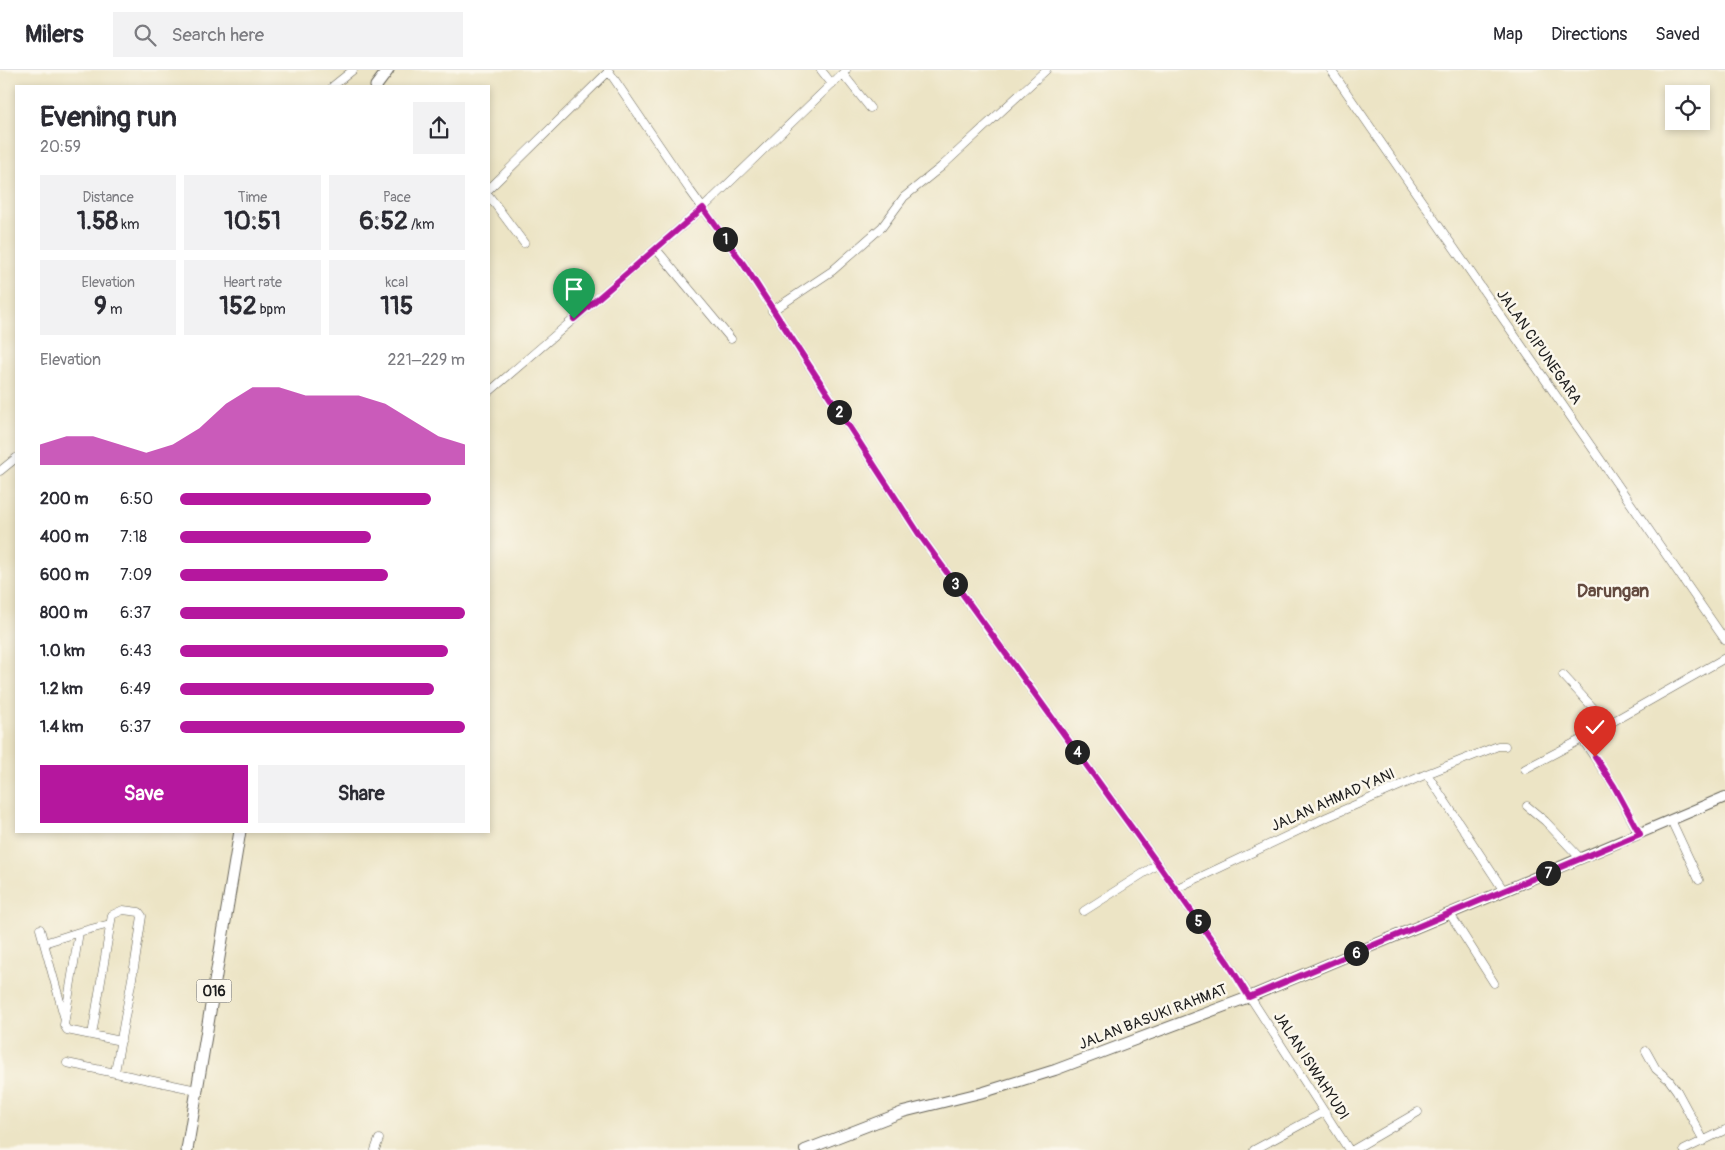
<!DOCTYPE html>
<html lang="en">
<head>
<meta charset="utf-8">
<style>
  :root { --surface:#fff; --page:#f2f2f3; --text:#2b2b33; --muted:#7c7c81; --line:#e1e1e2; --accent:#b5179e }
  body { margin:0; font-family:Pangolin,sans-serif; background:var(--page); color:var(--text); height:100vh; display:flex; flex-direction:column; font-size:19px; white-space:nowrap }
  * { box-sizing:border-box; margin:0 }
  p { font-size:16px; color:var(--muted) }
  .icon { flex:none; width:28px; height:28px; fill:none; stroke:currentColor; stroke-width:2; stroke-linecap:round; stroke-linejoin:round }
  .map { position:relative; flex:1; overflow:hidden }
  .panel { position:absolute; left:15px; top:15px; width:475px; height:748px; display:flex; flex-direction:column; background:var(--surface); border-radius:0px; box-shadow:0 2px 8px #0003 }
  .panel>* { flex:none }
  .tools { position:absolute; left:1665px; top:15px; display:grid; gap:10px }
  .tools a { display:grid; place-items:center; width:45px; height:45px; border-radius:0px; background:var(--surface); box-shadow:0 2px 8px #0003; font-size:25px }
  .pin { position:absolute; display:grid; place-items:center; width:42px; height:42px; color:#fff; margin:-51px -21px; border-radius:50% 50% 50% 0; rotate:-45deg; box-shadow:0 0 5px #0007 }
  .pin .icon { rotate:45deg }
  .km { position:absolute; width:25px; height:25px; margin:-12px; border-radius:50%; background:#222; color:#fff; font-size:14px; line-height:25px; text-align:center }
  .round { display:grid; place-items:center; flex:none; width:52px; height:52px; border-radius:0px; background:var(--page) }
  .head { display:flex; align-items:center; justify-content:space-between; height:85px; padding:0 25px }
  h1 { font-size:28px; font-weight:700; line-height:38px }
  .figures { display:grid; grid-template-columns:repeat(3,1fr); gap:8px; height:85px; padding:5px 25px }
  .figures div { display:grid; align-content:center; border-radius:0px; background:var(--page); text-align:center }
  .figures b { font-size:25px; font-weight:700 }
  .figures small { font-size:14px; font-weight:400 }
  .figures p { font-size:14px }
  .chart { height:140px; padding:10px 25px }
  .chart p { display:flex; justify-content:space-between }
  .chart svg { width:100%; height:90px; margin-top:5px; fill:var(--accent); opacity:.7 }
  .cta { display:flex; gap:10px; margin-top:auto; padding:10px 25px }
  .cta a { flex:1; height:58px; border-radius:0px; background:var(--accent); color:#fff; font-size:20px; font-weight:700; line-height:58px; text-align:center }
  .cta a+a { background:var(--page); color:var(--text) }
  ul { padding:0 25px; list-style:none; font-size:16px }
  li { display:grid; grid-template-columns:80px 60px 1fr; align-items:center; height:38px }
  li i { height:12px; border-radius:6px; background:var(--accent) }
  header { display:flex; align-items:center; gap:30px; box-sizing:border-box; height:70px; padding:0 25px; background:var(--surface); border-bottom:1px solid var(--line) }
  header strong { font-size:24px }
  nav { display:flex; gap:28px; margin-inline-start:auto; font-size:18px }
  .search { width:350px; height:45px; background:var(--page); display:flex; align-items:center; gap:12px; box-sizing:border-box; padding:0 18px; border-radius:0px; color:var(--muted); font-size:19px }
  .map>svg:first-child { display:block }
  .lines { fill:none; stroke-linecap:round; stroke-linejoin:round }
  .minor-casing { stroke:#656257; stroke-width:9 }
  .secondary-casing { stroke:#656257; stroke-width:12 }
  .primary-casing { stroke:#656257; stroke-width:13 }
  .minor { stroke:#fff; stroke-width:8 }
  .secondary { stroke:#fff; stroke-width:10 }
  .primary { stroke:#fff; stroke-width:11 }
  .route-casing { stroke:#fff; stroke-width:10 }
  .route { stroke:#b5179e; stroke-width:6 }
  .labels { text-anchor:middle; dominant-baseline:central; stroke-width:5; stroke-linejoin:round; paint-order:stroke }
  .shield { fill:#fbf7ec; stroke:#5f5e5a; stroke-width:1 }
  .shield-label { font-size:14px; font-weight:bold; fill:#1c1c1c }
  .street-label { font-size:15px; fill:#1c1c1c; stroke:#fbf7ec }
  .quarter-label { font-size:18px; font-weight:bold; fill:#634a3f; stroke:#fbf7ec }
</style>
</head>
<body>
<header>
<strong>Milers</strong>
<div class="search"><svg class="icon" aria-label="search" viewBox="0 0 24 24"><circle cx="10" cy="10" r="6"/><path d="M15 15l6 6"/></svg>Search here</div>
<nav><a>Map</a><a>Directions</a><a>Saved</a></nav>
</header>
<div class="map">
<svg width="1725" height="1080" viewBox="0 0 1725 1080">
  <rect width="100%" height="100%" fill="#fbf7ec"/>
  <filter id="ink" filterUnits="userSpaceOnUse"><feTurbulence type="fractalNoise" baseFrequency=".02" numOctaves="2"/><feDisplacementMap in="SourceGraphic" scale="10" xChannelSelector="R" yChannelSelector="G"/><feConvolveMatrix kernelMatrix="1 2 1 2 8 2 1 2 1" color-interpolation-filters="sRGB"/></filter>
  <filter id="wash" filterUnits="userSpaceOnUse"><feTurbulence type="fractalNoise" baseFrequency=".0096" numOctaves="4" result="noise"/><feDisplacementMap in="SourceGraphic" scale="20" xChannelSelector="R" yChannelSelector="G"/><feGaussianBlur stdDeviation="1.12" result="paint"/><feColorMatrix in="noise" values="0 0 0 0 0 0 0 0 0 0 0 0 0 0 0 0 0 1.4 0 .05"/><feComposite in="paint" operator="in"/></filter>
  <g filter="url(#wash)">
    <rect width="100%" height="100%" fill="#ece4c5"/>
  </g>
  <g filter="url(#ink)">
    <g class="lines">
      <g class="minor-casing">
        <path id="minor" d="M608,0L689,119L744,195L919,464L1158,794L1228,893L1349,1080
          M821,0L832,14
          M1331,0L1725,570
          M843,4L870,38
          M333,16L353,0
          M489,119L609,1
          M489,126L524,173
          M656,179L731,269
          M772,241L832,201L882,157L904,127L941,97L1046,0
          M489,322L703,138L846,0
          M0,401L16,388
          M1563,605L1608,654
          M1582,669L1614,716L1639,764
          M1525,699L1582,669L1725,588
          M1427,704L1504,821
          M1527,736L1545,751L1581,789
          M1671,750L1699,810
          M1175,819L1325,748L1429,703L1498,676H1505
          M1084,841L1158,794
          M1450,844L1494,913
          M110,854L79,862L64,955L67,960L121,971
          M40,859L64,946
          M44,873L79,862
          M92,965L112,845L123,840L139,842L142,846L135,892L115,1002
          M1646,981L1656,999L1669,1010L1677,1021L1704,1071
          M67,993L197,1020
          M375,1080L379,1069
          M1254,1080L1324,1042
          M1353,1080L1418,1042
          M1684,1080L1725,1060"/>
      </g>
      <g class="secondary-casing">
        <path id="secondary" d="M805,1080L903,1042L984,1022L1055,1000L1249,927L1487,828L1725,727"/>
      </g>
      <g class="primary-casing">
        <path id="primary" d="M376,16L388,0
          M187,1080L240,761"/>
      </g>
      <use href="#minor" class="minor"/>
      <use href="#secondary" class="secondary"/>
      <use href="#primary" class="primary"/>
    </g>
  </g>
  <g class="lines" filter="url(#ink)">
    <g class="route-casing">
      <path id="route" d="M574,249L703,138L744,195L919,464L1158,794L1228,893L1249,927L1640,764L1614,716L1595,687"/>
    </g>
    <use href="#route" class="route"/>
  </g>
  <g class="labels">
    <rect class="shield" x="196.5" y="909.5" width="35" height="23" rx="4"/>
    <g class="shield-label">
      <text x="214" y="921">016</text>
    </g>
    <g class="street-label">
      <text transform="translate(1539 277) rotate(55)">JALAN CIPUNEGARA</text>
      <text transform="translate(1333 730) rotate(-24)">JALAN AHMAD YANI</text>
      <text transform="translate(1153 947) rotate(-21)">JALAN BASUKI RAHMAT</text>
      <text transform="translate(1311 996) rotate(57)">JALAN ISWAHYUDI</text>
    </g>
    <g class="quarter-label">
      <text x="1613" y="521">Darungan</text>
    </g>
  </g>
</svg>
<div class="tools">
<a><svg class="icon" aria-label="locate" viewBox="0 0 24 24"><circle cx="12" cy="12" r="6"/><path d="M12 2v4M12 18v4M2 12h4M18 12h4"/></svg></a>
</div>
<div class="pin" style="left:574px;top:249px;background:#1e9e55"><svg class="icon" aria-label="arrive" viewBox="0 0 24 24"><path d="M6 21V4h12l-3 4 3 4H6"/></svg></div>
<div class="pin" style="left:1595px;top:687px;background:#d93025"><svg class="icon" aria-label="check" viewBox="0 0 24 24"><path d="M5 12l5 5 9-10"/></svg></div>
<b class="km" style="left:725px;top:169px">1</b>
<b class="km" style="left:839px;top:342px">2</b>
<b class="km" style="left:955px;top:514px">3</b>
<b class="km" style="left:1077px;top:682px">4</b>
<b class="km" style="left:1198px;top:851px">5</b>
<b class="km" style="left:1356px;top:883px">6</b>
<b class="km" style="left:1548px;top:803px">7</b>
<section class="panel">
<div class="head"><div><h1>Evening run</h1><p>20:59</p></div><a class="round"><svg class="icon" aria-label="share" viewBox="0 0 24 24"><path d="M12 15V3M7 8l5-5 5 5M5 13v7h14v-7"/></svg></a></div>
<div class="figures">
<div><p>Distance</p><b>1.58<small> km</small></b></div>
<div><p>Time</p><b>10:51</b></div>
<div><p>Pace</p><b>6:52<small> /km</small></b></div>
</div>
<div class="figures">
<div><p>Elevation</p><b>9<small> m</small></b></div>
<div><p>Heart rate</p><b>152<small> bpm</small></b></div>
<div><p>kcal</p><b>115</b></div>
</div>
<div class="chart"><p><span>Elevation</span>221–229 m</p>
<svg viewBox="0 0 160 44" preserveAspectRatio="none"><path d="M0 44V34L10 30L20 30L30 34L40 38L50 34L60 26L70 14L80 6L90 6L100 10L110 10L120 10L130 14L140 22L150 30L160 34V44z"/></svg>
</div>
<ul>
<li><b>200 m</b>6:50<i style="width:88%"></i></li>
<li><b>400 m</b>7:18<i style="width:67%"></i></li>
<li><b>600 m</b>7:09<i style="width:73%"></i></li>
<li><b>800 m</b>6:37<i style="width:100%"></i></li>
<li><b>1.0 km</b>6:43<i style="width:94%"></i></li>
<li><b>1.2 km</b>6:49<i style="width:89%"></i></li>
<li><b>1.4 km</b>6:37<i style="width:100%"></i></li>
</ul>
<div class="cta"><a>Save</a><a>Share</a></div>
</section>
</div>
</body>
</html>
